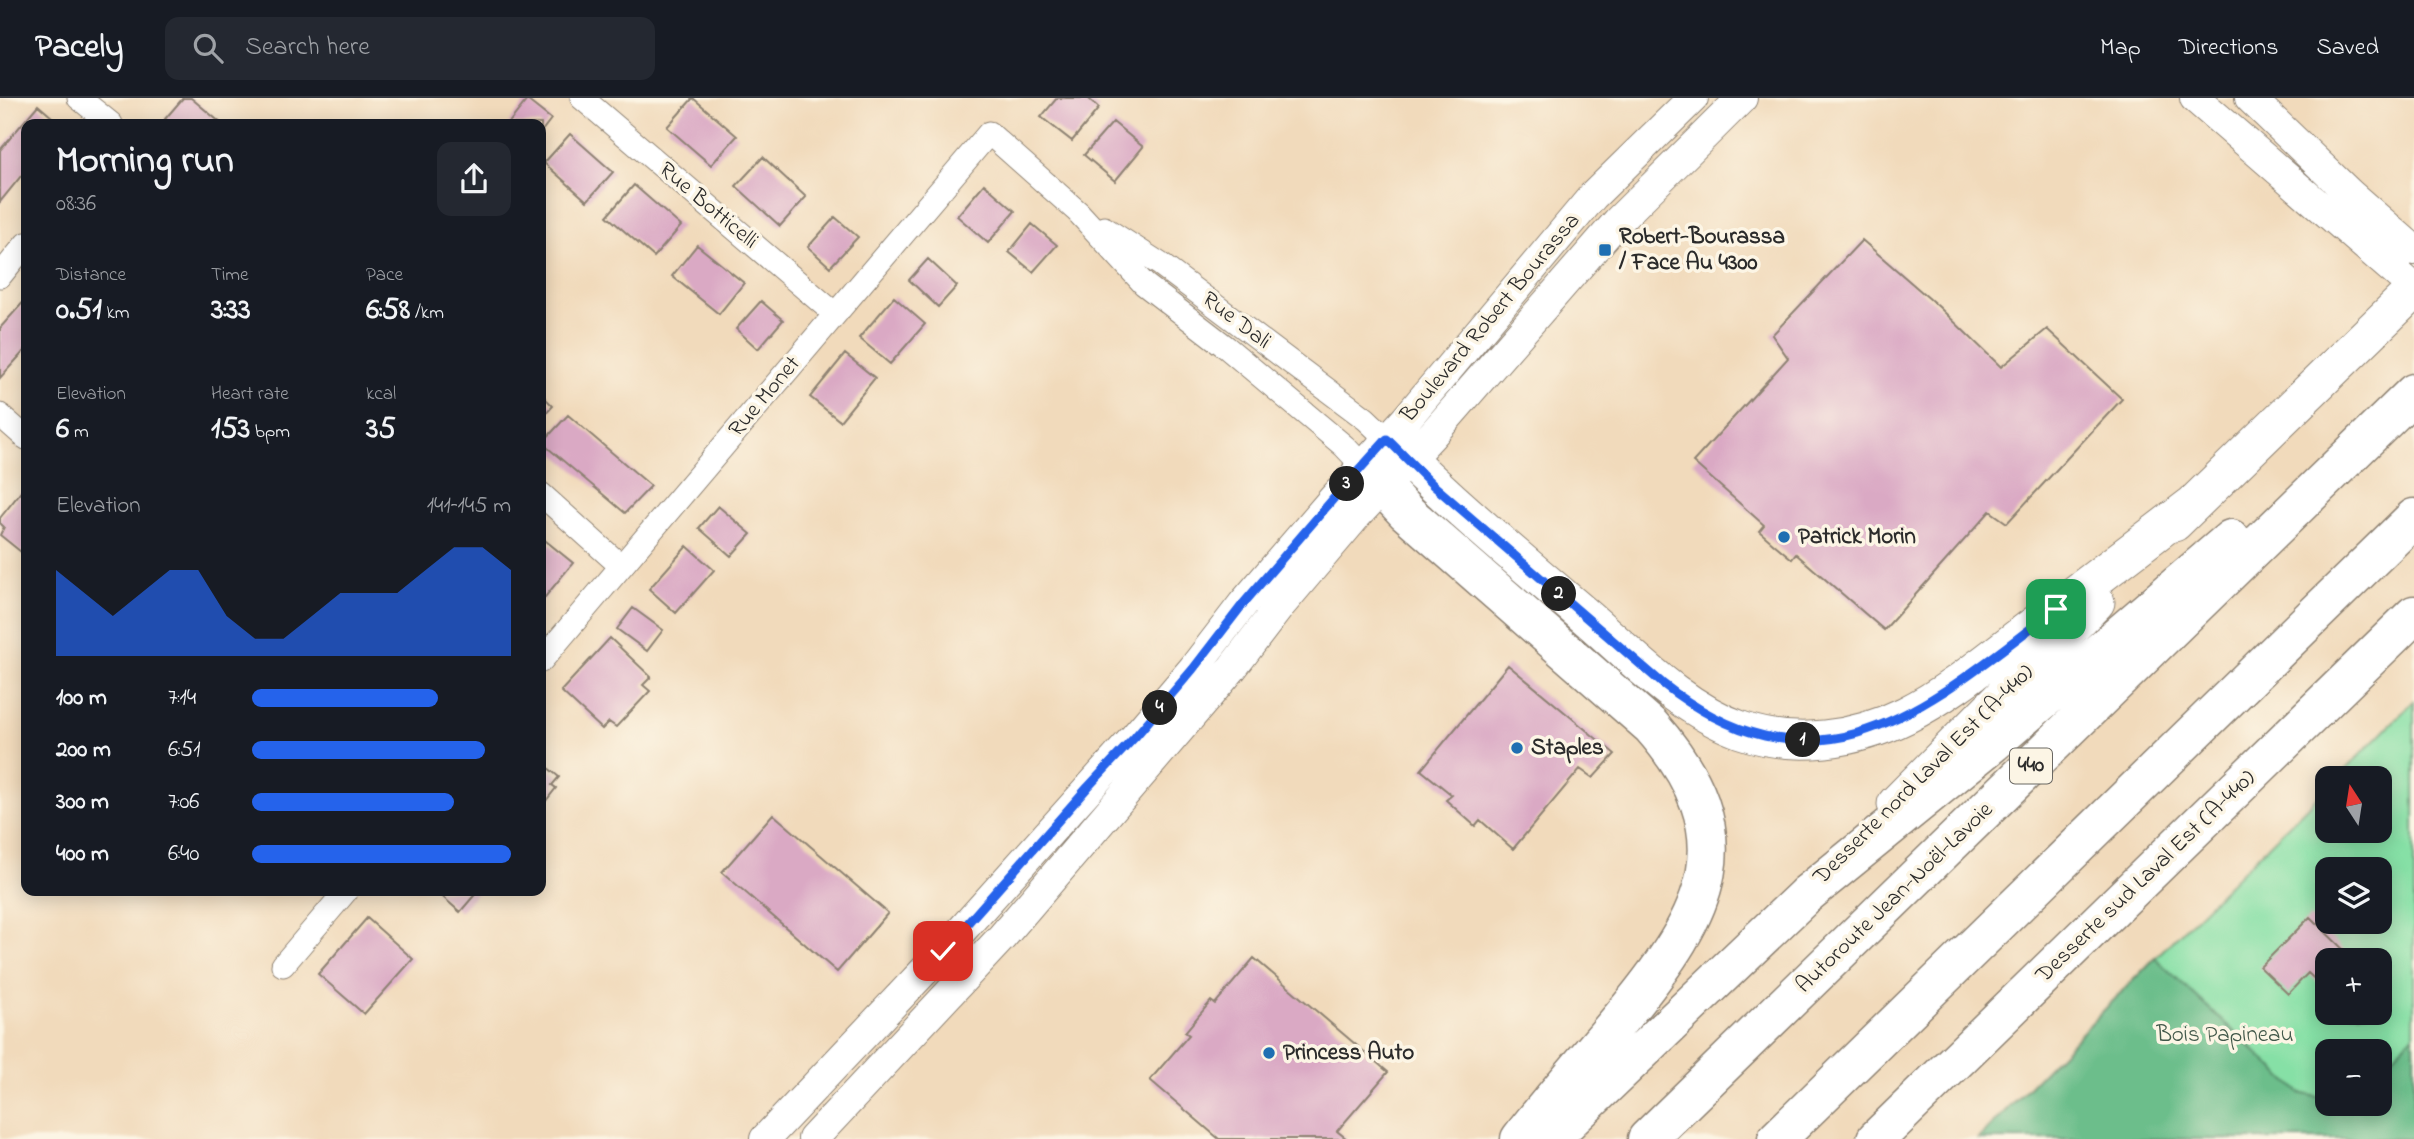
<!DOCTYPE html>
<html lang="en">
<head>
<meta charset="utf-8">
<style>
  :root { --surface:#171b24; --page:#242831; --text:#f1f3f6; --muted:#9ea1a6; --line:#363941; --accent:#2563eb }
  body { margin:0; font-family:"Indie Flower",sans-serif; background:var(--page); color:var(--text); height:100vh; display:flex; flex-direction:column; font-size:26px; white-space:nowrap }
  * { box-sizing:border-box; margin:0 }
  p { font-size:23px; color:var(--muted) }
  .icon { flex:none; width:38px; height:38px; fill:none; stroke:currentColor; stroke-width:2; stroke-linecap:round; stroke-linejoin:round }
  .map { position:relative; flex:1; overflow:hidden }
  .sheet { position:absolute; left:21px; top:21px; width:525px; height:777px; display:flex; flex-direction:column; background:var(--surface); border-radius:14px; box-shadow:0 4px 18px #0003 }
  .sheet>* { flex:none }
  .needle { width:46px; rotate:348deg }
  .buttons { position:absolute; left:2315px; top:668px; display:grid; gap:14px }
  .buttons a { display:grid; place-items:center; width:77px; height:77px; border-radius:14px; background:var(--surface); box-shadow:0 4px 18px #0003; font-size:35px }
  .pin { position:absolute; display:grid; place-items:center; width:60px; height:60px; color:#fff; margin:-30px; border-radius:14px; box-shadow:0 4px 10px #0006 }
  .km { position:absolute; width:35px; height:35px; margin:-18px; border-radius:50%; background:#222; color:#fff; font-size:19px; line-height:35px; text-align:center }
  .round { display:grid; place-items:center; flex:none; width:74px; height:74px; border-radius:14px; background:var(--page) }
  .summary { display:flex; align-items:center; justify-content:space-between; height:119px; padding:0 35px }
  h1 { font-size:38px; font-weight:800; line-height:52px }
  .figures { display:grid; grid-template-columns:repeat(3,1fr); gap:10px; height:119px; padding:7px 35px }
  .figures div { display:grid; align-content:center }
  .figures b { font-size:30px; font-weight:800 }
  .figures small { font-size:19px; font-weight:400 }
  .figures p { font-size:19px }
  .chart { height:196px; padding:14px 35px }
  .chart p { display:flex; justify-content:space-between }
  .chart svg { width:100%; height:126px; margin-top:7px; fill:var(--accent); opacity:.7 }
  ul { padding:0 35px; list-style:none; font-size:23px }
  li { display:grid; grid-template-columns:112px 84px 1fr; align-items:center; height:52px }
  li i { height:18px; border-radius:9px; background:var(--accent) }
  header { display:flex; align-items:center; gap:42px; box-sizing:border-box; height:98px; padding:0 35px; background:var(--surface); border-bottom:2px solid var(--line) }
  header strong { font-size:33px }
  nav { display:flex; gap:38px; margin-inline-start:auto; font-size:24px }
  .search { width:490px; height:63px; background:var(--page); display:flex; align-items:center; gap:18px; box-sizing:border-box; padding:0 24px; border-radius:14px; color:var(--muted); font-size:26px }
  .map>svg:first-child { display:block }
  .green { fill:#86e0a6; stroke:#588668; stroke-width:2; fill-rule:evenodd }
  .forest { fill:#6cbe8b; stroke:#4c745b; stroke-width:2 }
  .building { fill:#daa9c4 }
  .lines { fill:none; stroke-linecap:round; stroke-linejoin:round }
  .minor-casing { stroke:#8e8273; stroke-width:25 }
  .tertiary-casing { stroke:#8e8273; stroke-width:32 }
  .primary-casing { stroke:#8e8273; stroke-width:39 }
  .trunk-casing { stroke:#8e8273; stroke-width:41 }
  .motorway-casing { stroke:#8e8273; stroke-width:41 }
  .minor { stroke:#fff; stroke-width:23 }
  .tertiary { stroke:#fff; stroke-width:30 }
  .primary { stroke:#fff; stroke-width:37 }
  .trunk { stroke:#fff; stroke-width:38 }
  .motorway { stroke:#fff; stroke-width:38 }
  .route-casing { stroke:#fff; stroke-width:14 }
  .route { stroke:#2563eb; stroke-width:9 }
  .poi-dot { fill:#1f6fb2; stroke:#fcf5e5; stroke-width:2.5 }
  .labels { text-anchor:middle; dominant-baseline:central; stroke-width:7; stroke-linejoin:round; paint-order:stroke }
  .shield { fill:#fcf5e5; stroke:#6a6863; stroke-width:2 }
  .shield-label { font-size:21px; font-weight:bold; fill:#2b2b2b }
  .street-label { font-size:23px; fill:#2b2b2b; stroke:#fcf5e5 }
  .poi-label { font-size:23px; font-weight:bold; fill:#2b2b2b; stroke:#fcf5e5; text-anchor:start }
  .park-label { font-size:23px; fill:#42584a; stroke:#fcf5e5 }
</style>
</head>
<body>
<header>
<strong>Pacely</strong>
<div class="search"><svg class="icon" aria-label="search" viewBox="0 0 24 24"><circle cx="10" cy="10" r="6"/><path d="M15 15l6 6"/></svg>Search here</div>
<nav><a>Map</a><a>Directions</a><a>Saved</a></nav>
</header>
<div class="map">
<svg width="2414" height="1041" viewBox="0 0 2414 1041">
  <rect width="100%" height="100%" fill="#fcf5e5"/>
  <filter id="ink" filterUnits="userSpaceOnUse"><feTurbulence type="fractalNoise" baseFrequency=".0143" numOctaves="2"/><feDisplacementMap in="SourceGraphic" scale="14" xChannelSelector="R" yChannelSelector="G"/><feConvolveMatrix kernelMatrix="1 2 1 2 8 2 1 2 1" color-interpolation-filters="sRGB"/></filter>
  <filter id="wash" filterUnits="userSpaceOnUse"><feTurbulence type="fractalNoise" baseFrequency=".00686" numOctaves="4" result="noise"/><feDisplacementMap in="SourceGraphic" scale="28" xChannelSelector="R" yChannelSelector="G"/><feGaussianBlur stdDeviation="1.57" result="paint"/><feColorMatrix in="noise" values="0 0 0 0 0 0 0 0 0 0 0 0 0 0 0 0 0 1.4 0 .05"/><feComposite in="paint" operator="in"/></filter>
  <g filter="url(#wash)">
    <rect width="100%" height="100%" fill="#f1dabb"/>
    <path class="green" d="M2414,603V1041H1978L2155,860L2327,689L2328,733H2380V681H2336ZM2328,772H2380V824H2328ZM2328,863H2380V915H2328ZM2328,954H2380V1006H2328Z"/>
    <path class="forest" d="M2155,860L2300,995L2327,1001L2328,1006H2380V971L2414,937V1041H1978Z"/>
    <g id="blocks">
      <path class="building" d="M183,0H191L222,26H171L165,21Z
        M693,0L737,38L711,67L667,29Z
        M1057,0H1088L1099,10L1072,43L1041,19Z
        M527,2L551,21L541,34V26H508Z
        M38,7L60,26H26V72L0,104V52Z
        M1113,24L1143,49L1115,83L1084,57Z
        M570,36L613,74L587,103L544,65Z
        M763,59L806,99L780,128L736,88Z
        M984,86L1015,113L988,145L957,118Z
        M634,87L681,128L654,159L607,118Z
        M835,119L858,139L830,169L808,149Z
        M1032,126L1057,147L1033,174L1009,154Z
        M1862,142L1939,209L2001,269L2047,231L2122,301L2007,425L1990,413L1884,532L1796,456L1792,461L1774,446L1759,433L1764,427L1693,364L1788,260L1772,237Z
        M697,147L744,185L719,216L672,178Z
        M928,161L957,188L938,209L909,182Z
        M894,199L925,226L890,266L859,240Z
        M26,201V251L0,280V230Z
        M761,203L783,222L758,251L736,231Z
        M845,256L875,280L840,323L810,299Z
        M541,296L553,308L541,321Z
        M568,317L651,388L625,415L542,345Z
        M24,390L26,391V458L0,437L4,429L0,425V420Z
        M718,408L751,436L731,458L699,430Z
        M541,439L573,465L541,504Z
        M687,448L714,472L676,515L649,491Z
        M633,510L663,532L647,553L617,531Z
        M610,540L651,579L643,587L650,593L616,629L609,624L602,631L561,593Z
        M1508,567L1615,656L1593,680L1580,671L1513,751L1480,722L1475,728L1446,702L1452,697L1421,672Z
        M541,664L559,679L552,687L556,690L541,709Z
        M773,716L888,815L837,874L722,774Z
        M436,793H478L460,814Z
        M2310,819L2352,860L2349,863H2328V885L2323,889L2308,875L2288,896L2260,869Z
        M367,820L413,861L364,916L318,876Z
        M1254,860L1388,974L1337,1033L1347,1041H1219L1150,982L1189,937L1185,934L1211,903L1215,906Z"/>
    </g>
  </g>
  <g filter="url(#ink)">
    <use href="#blocks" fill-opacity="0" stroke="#8e8273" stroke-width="2"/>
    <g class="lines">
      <g class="minor-casing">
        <path id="minor" d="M79,0L111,26
          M582,0L835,216
          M1104,130L1160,166L1366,321L1387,341
          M0,178L26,146
          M0,317L26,340
          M541,396L621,468
          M541,563L989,35L1078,114L1144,186L1226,249L1344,348L1363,368
          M283,867L346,793"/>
      </g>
      <g class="tertiary-casing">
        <path id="tertiary" d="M2195,0L2414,190
          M2250,0L2350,96L2414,152
          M765,1041L943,853L1135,639L1193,571L1243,506L1334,400L1406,321L1593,98L1693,0
          M813,1041L1002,839L1233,569L1279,509L1357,417L1432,337L1618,123L1742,0"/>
      </g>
      <g class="primary-casing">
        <path id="primary" d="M1387,341C1450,404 1517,460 1584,517C1633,559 1680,610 1741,632C1795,651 1856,642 1906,617C1948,596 1985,565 2023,536C2079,493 2135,451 2191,408
          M2174,425L2414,192
          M1896,706L2096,504"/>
      </g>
      <g class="trunk-casing">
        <path id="trunk" d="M1363,368L1406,414L1651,628C1748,738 1708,814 1626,914C1591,956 1554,997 1520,1041
          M1550,1041L1807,796
          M1876,1041L2414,517"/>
      </g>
      <g class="motorway-casing">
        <path id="motorway" d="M1807,796L1993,645L2231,441
          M1647,1041L2414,295
          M1777,1041L2414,420"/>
      </g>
      <use href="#minor" class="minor"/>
      <use href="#tertiary" class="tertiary"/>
      <use href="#primary" class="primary"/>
      <use href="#trunk" class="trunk"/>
      <use href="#motorway" class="motorway"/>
    </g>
  </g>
  <g class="lines" filter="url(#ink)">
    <g class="route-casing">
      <path id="route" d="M943,853L1088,689L1135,639L1193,571L1243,506L1334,400L1387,341L1433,387L1662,585C1819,709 1927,609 2056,511"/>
    </g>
    <use href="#route" class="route"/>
  </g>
  <g class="poi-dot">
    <rect x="1598" y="145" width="14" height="14" rx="3.5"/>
    <circle cx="1784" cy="439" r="7"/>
    <circle cx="1517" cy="650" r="7"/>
    <circle cx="1269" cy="955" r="7"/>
  </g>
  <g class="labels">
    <rect class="shield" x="2010" y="650.5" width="42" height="35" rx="5"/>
    <g class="shield-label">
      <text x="2031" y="668">440</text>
    </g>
    <g class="street-label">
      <text transform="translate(708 108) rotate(40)">Rue Botticelli</text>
      <text transform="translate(1491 220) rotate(-50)">Boulevard Robert Bourassa</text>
      <text transform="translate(1236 223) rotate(37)">Rue Dali</text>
      <text transform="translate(765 299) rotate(-50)">Rue Monet</text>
      <text transform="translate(1924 677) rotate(-45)">Desserte nord Laval Est (A-440)</text>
      <text transform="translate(2146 779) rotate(-44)">Desserte sud Laval Est (A-440)</text>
      <text transform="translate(1895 800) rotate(-44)">Autoroute Jean-Noël-Lavoie</text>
    </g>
    <g class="poi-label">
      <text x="1619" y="139">Robert-Bourassa<tspan x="1619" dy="26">/ Face Au 4300</tspan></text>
      <text x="1798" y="439">Patrick Morin</text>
      <text x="1531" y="650">Staples</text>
      <text x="1283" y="955">Princess Auto</text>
    </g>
    <g class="park-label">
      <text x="2225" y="937">Bois Papineau</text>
    </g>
  </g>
</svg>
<div class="buttons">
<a><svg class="needle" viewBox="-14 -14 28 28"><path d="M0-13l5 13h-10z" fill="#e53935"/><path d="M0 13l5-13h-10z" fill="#9ea1a6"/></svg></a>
<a><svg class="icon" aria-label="layers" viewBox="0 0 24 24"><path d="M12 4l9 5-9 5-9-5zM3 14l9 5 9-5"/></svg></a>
<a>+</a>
<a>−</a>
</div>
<div class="pin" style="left:2056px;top:511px;background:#1e9e55"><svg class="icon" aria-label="arrive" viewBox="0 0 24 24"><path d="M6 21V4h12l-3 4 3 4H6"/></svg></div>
<div class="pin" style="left:943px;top:853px;background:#d93025"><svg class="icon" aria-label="check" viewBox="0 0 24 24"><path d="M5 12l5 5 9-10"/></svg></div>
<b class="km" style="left:1803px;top:642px">1</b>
<b class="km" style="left:1559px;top:496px">2</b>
<b class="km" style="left:1347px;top:386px">3</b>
<b class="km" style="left:1160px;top:610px">4</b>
<section class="sheet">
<div class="summary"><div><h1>Morning run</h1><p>08:36</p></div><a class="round"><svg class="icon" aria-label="share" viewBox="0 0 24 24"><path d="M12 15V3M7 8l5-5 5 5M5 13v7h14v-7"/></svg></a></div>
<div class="figures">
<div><p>Distance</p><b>0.51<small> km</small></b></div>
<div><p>Time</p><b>3:33</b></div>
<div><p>Pace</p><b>6:58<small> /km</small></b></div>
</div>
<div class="figures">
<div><p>Elevation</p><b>6<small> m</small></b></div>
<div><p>Heart rate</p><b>153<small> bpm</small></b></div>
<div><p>kcal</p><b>35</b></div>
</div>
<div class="chart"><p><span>Elevation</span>141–145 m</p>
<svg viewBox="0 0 160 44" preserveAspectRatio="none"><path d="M0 44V14L10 22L20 30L30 22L40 14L50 14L60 30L70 38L80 38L90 30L100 22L110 22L120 22L130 14L140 6L150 6L160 14V44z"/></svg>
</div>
<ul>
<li><b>100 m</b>7:14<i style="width:72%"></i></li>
<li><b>200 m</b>6:51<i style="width:90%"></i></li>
<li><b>300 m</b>7:06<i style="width:78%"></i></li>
<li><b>400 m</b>6:40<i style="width:100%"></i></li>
</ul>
</section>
</div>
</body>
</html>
